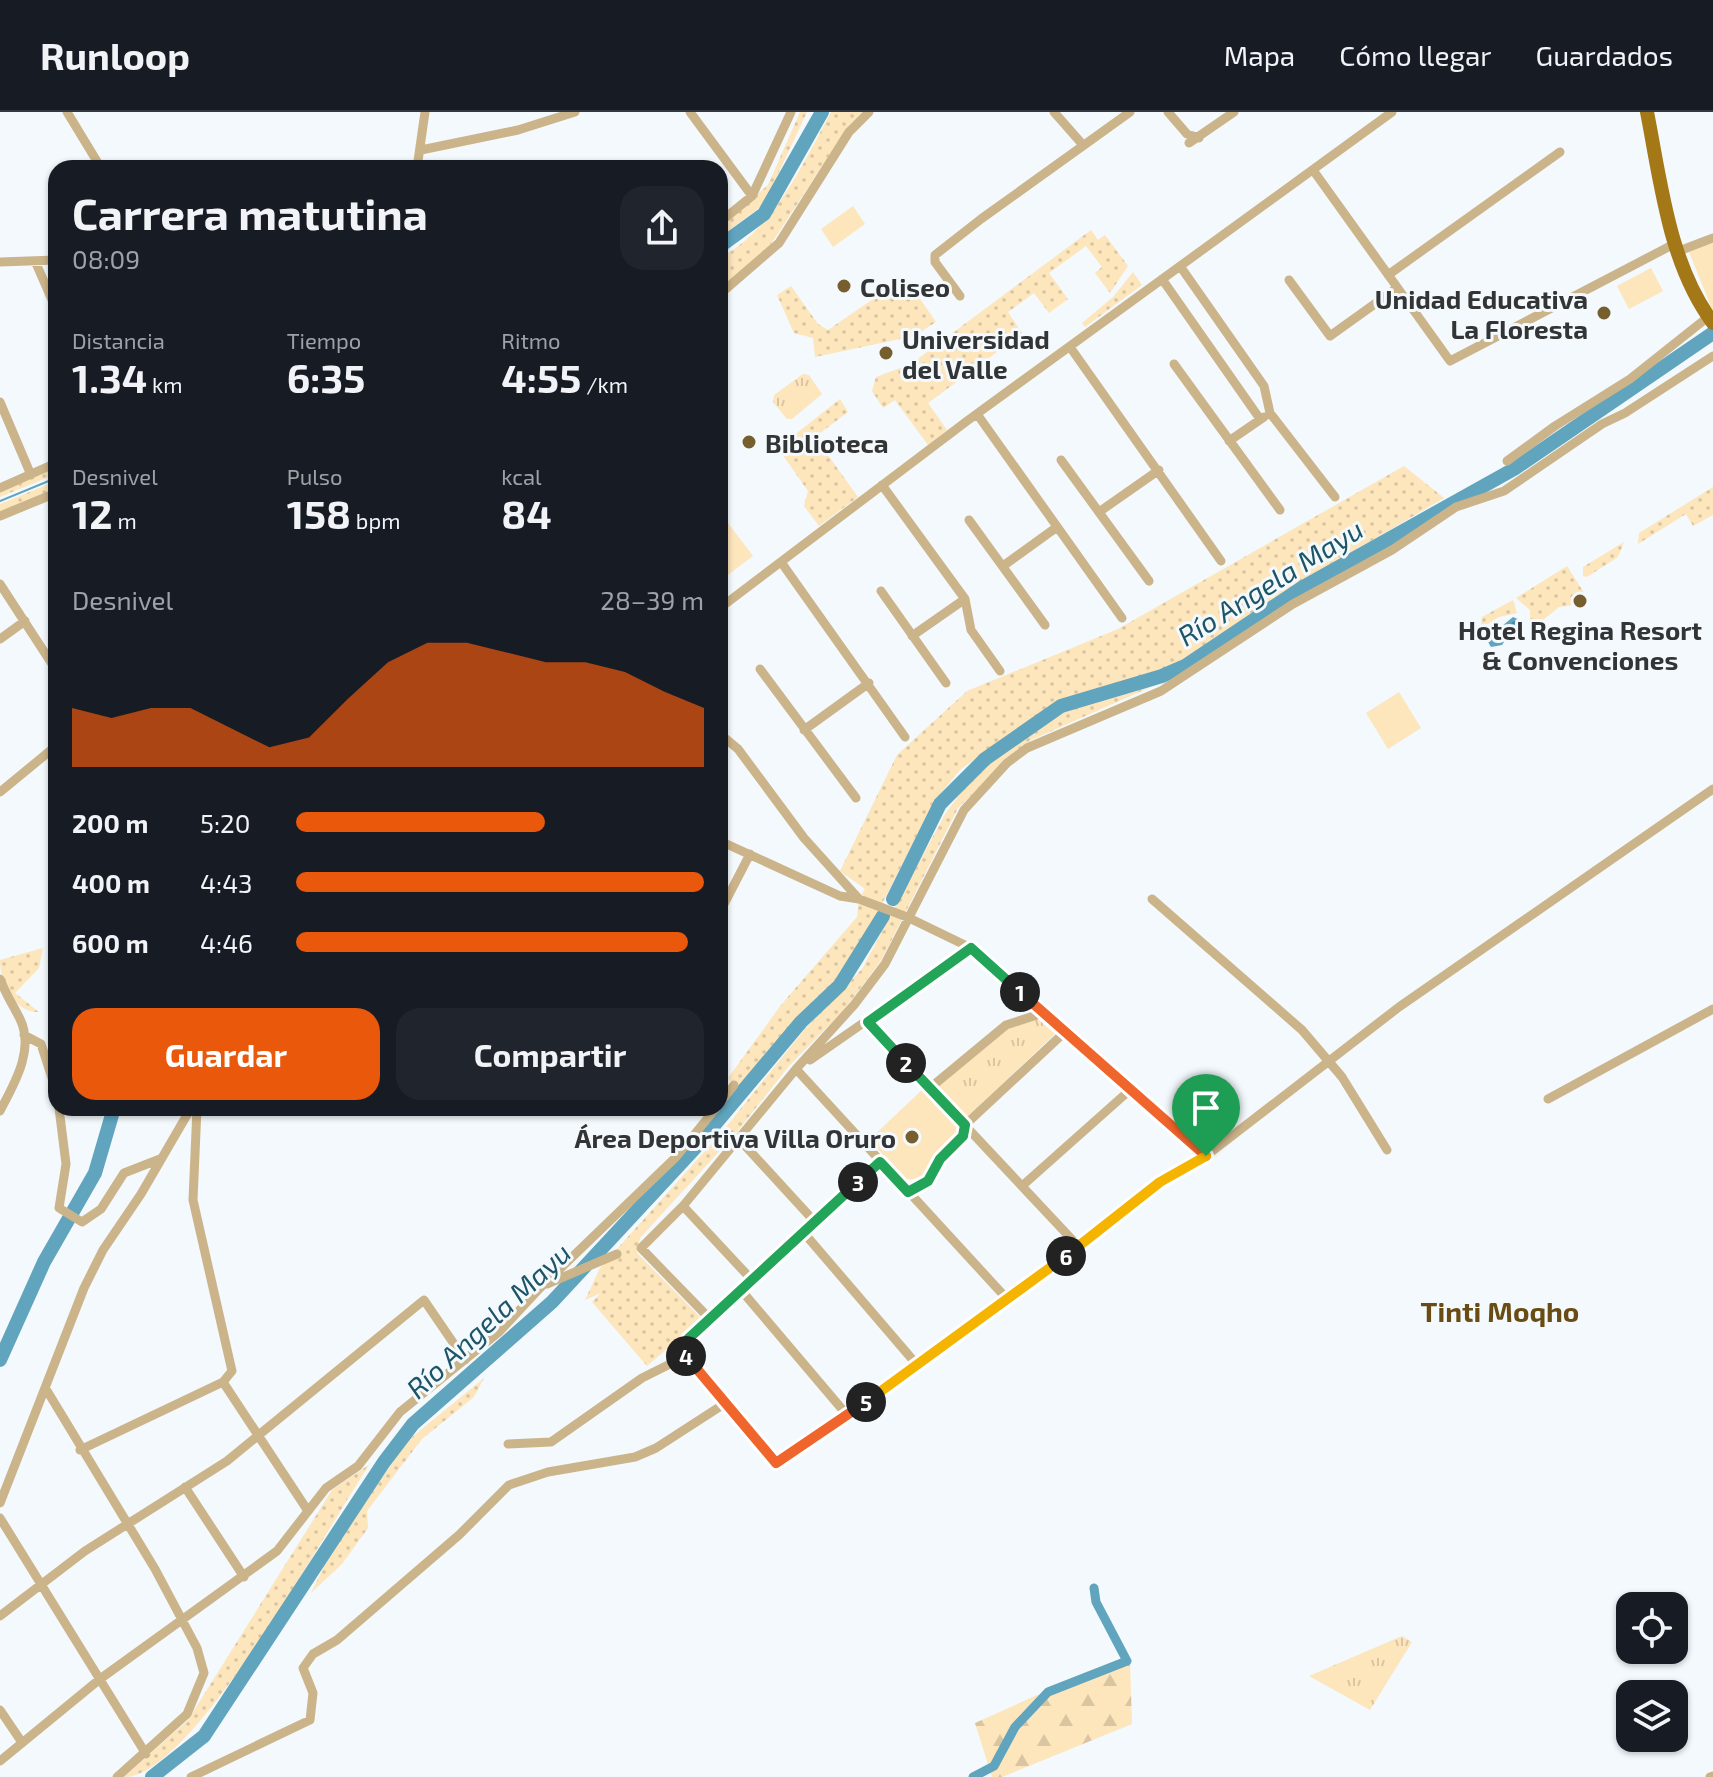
<!DOCTYPE html>
<html lang="es">
<head>
<meta charset="utf-8">
<style>
  :root { --surface:#171b24; --page:#20242c; --text:#f1f3f6; --muted:#9ea1a6; --line:#363941; --accent:#ea580c }
  body { margin:0; font-family:"Exo 2",sans-serif; background:var(--page); color:var(--text); height:100vh; display:flex; flex-direction:column; font-size:30px; white-space:nowrap }
  * { box-sizing:border-box; margin:0 }
  p { font-size:26px; color:var(--muted) }
  .icon { flex:none; width:44px; height:44px; fill:none; stroke:currentColor; stroke-width:2; stroke-linecap:round; stroke-linejoin:round }
  .map { position:relative; flex:1; overflow:hidden }
  .details { position:absolute; left:48px; top:48px; width:680px; height:956px; display:flex; flex-direction:column; background:var(--surface); border-radius:24px; box-shadow:0 2px 6px #0004 }
  .details>* { flex:none }
  .controls { position:absolute; left:1616px; top:1480px; display:grid; gap:16px }
  .controls a { display:grid; place-items:center; width:72px; height:72px; border-radius:16px; background:var(--surface); box-shadow:0 2px 6px #0004; font-size:40px }
  .pin { position:absolute; display:grid; place-items:center; width:68px; height:68px; color:#fff; margin:-82px -34px; border-radius:50% 50% 50% 0; rotate:-45deg; box-shadow:0 0 8px #0007 }
  .pin .icon { rotate:45deg }
  .km { position:absolute; width:40px; height:40px; margin:-20px; border-radius:50%; background:#222; color:#fff; font-size:22px; line-height:40px; text-align:center }
  .round { display:grid; place-items:center; flex:none; width:84px; height:84px; border-radius:24px; background:var(--page) }
  .summary { display:flex; align-items:center; justify-content:space-between; height:136px; padding:0 24px }
  h1 { font-size:44px; font-weight:700; line-height:60px }
  .stats { display:grid; grid-template-columns:repeat(3,1fr); gap:12px; height:136px; padding:8px 24px }
  .stats div { display:grid; align-content:center }
  .stats b { font-size:40px; font-weight:700 }
  .stats small { font-size:22px; font-weight:400 }
  .stats p { font-size:22px }
  .chart { height:224px; padding:16px 24px }
  .chart p { display:flex; justify-content:space-between }
  .chart svg { width:100%; height:144px; margin-top:8px; fill:var(--accent); opacity:.7 }
  .cta { display:flex; gap:16px; margin-top:auto; padding:16px 24px }
  .cta a { flex:1; height:92px; border-radius:24px; background:var(--accent); color:#fff; font-size:32px; font-weight:700; line-height:92px; text-align:center }
  .cta a+a { background:var(--page); color:var(--text) }
  ul { padding:0 24px; list-style:none; font-size:26px }
  li { display:grid; grid-template-columns:128px 96px 1fr; align-items:center; height:60px }
  li i { height:20px; border-radius:10px; background:var(--accent) }
  header { display:flex; align-items:center; gap:48px; box-sizing:border-box; height:112px; padding:0 40px; background:var(--surface); border-bottom:2px solid var(--line) }
  header strong { font-size:38px }
  nav { display:flex; gap:44px; margin-inline-start:auto; font-size:28px }
  .map>svg:first-child { display:block }
  .grass { fill:url(#grass-dots) }
  .forest { fill:url(#forest-firs) }
  .park { fill:url(#park-tufts) }
  .pitch { fill:#fde5bc }
  .water { fill:url(#water-ripples) }
  .lines { fill:none; stroke-linecap:round; stroke-linejoin:round }
  .stream { stroke:#60a4bd; stroke-width:2 }
  .canal { stroke:#60a4bd; stroke-width:9 }
  .river { stroke:#60a4bd; stroke-width:14 }
  .minor { stroke:#ccb48a; stroke-width:9 }
  .primary { stroke:#a47817; stroke-width:14 }
  .split-1-casing { stroke:#fff; stroke-width:16 }
  .split-2-casing { stroke:#fff; stroke-width:16 }
  .split-3-casing { stroke:#fff; stroke-width:16 }
  .split-4-casing { stroke:#fff; stroke-width:16 }
  .split-5-casing { stroke:#fff; stroke-width:16 }
  .split-6-casing { stroke:#fff; stroke-width:16 }
  .split-7-casing { stroke:#fff; stroke-width:16 }
  .split-1 { stroke:#f0652b; stroke-width:10 }
  .split-2 { stroke:#22a559; stroke-width:10 }
  .split-3 { stroke:#22a559; stroke-width:10 }
  .split-4 { stroke:#22a559; stroke-width:10 }
  .split-5 { stroke:#f0652b; stroke-width:10 }
  .split-6 { stroke:#f5b400; stroke-width:10 }
  .split-7 { stroke:#f5b400; stroke-width:10 }
  .poi-dot { fill:#775e2f; stroke:#f3f9fc; stroke-width:3 }
  .labels { text-anchor:middle; dominant-baseline:central; stroke-width:6; stroke-linejoin:round; paint-order:stroke }
  .poi-label { font-size:26px; font-weight:bold; fill:#323435; stroke:#f3f9fc; text-anchor:start }
  .water-label { font-size:28px; font-style:italic; fill:#1d5568; stroke:#f3f9fc }
  .neighbourhood-label { font-size:28px; font-weight:bold; fill:#684c13; stroke:#f3f9fc }
</style>
</head>
<body>
<header>
<strong>Runloop</strong>
<nav><a>Mapa</a><a>Cómo llegar</a><a>Guardados</a></nav>
</header>
<div class="map">
<svg width="1713" height="1665" viewBox="0 0 1713 1665">
  <defs>
    <pattern id="grass-dots" width="8" height="8" patternUnits="userSpaceOnUse" patternTransform="scale(2)"><rect width="8" height="8" fill="#fde5bc"/><path d="M2 2h.1M6 6h.1" fill="none" stroke="#d9c5a2" stroke-width="1.8" stroke-linecap="round"/></pattern>
    <pattern id="forest-firs" width="22" height="20" patternUnits="userSpaceOnUse" patternTransform="scale(2)"><rect width="22" height="20" fill="#fde5bc"/><path d="M5 1l3.5 6h-7zM16 11l3.5 6h-7z" fill="#d9c5a2"/></pattern>
    <pattern id="park-tufts" width="24" height="20" patternUnits="userSpaceOnUse" patternTransform="scale(2)"><rect width="24" height="20" fill="#fde5bc"/><path d="M3 7l-1-3M5 7V3M7 7l1-3M15 17l-1-3M17 17v-4M19 17l1-3" fill="none" stroke="#d9c5a2"/></pattern>
    <pattern id="water-ripples" width="26" height="14" patternUnits="userSpaceOnUse" patternTransform="scale(2)"><rect width="26" height="14" fill="#60a4bd"/><path d="M2 4q2-2 4 0t4 0M15 11q2-2 4 0t4 0" fill="none" stroke="#50869a"/></pattern>
  </defs>
  <rect width="100%" height="100%" fill="#f3f9fc"/>
  <path class="grass" d="M800,0H807L764,92L720,125V114L768,73Z
    M831,0H862L849,13L765,141L720,177V146C774,117 803,52 831,0Z
    M1091,118L1098,128L1105,123L1128,154L1110,181L1095,161L1102,155L1086,134L1049,161L1068,187L1049,201L1034,181L1008,200L1022,221C1012,229 1000,221 989,229L997,240L928,291L947,318L928,333L895,288L883,296L872,279L876,265L911,252Z
    M1133,160L1142,173L1085,215L1082,211L1113,185Z
    M905,165L936,210L914,224L815,245L813,226L794,221L777,183L791,174L818,212L828,218Z
    M840,287L848,300L815,325L858,385L819,414L804,394L808,379L778,336Z
    M56,354V362L0,385V378Z
    M1404,354L1444,386L1296,473L1197,540L1160,559L1058,589L961,657L935,688L860,835L839,865L794,910L758,963L738,979L728,966L781,893L857,805L859,787L865,777L840,759L897,643L967,579L1118,517Z
    M56,369V377L0,401V392Z
    M1713,375V403L1693,414L1686,402L1638,432L1639,421Z
    M1624,430L1618,445L1587,465L1583,464V455Z
    M1567,454L1586,484L1574,493L1559,495L1536,514L1530,508V498L1516,486Z
    M1513,488L1517,501L1499,505L1480,517L1482,505Z
    M1162,570L1029,629L958,696L882,847L845,897L789,954L736,1021L640,1126L637,1141L702,1207L647,1254L592,1190L601,1181L585,1188L600,1156L722,1020L804,918L862,857L945,702L963,678L989,651L1062,599Z
    M43,836L39,856L15,881L39,900C13,900 0,871 0,848Z
    M484,1266L474,1285L422,1327L367,1399L368,1416L342,1452L311,1481L326,1450L406,1330Z
    M370,1352C329,1411 194,1665 124,1665L188,1608L332,1378Z"/>
  <path class="forest" d="M1130,1551L1132,1612L1002,1665H992L975,1611L1035,1584Z"/>
  <path class="park" d="M803,262L809,263L822,282L792,307H787L773,290L774,283Z
    M1038,907L1055,922L965,1007L937,976L1007,917Z
    M1402,1524L1412,1530L1370,1598L1309,1564Z"/>
  <path class="pitch" d="M853,94L865,112L833,135L821,117Z
    M1713,131V197H1712L1689,140Z
    M1651,156L1663,179L1629,197L1617,174Z
    M725,407L753,444L720,469V410Z
    M1399,580L1421,616L1388,637L1366,601Z
    M923,977L961,1015C955,1022 948,1028 942,1034C931,1049 930,1069 906,1067L869,1028Z"/>
  <path class="water" d="M1513,505L1520,508L1519,519L1508,524L1502,533L1491,535L1485,525V516L1494,511L1502,514Z"/>
  <g class="lines">
    <path class="stream" d="M0,389L56,366"/>
    <path class="canal" d="M973,1665L994,1654L1015,1615L1048,1580L1127,1549L1096,1490L1094,1476"/>
    <path class="river" d="M720,134L764,102L822,0
      M893,787L940,692L985,647L1061,594L1162,564L1185,554L1303,475L1514,357L1713,221
      M0,1248L44,1150L95,1061L114,996
      M152,1665L204,1624L384,1350L413,1312L552,1190L695,1036L801,910L840,873L883,804"/>
    <path class="minor" d="M67,0L101,56
      M690,0L752,84
      M1054,0L1083,33
      M1168,0L1187,22L1199,26
      M1189,31L1234,0
      M421,38L518,18L575,0
      M417,56L425,0
      M1313,58L1450,249L1676,131
      M720,110L752,84L791,0
      M1679,139L1713,126
      M35,149L56,197
      M0,150L56,148
      M1180,154L1264,274L1270,301L1335,385
      M1388,163L1560,40
      M1162,167L1260,307
      M1289,168L1330,224L1397,176
      M720,182L779,131L849,20L869,0
      M960,184L935,150V143L981,107L1130,0
      M1070,235L1221,449
      M1174,252L1280,398
      M0,290L31,363
      M977,302L1122,506
      M1229,329L1264,305
      M1061,348L1149,469
      M1507,349L1555,314L1630,267L1708,205
      M882,373L965,487L971,518L1000,559
      M0,376L56,351
      M1099,400L1159,358
      M0,404L56,381
      M969,408L1045,513
      M781,450L905,625
      M1003,454L1057,415
      M0,472L56,558
      M881,479L946,571
      M720,496L967,309L1392,0
      M912,524L965,487
      M0,527L25,509
      M760,557L856,686
      M804,618L869,571
      M720,622L738,637L804,726L859,787L907,805L971,836L1206,1044
      M0,680L56,634
      M720,729L840,784L859,787
      M1152,787L1302,918L1342,965L1387,1038
      M720,800L750,742
      M55,802L56,794
      M0,867C7,885 12,891 20,907C35,938 14,972 0,999
      M868,910L1079,1135
      M24,923L41,932L56,978
      M810,948L971,836
      M796,957L1008,1188
      M930,976L1006,913L1043,901
      M1548,987L1713,897
      M720,991L734,973
      M59,996L66,1052L59,1096L82,1110L101,1097L124,1061L160,1047
      M197,996L193,1088L232,1259L223,1270L308,1399
      M738,1026L815,1110
      M880,1050L688,1227L686,1244L776,1351L1008,1188L1160,1070L1206,1044L1399,895L1713,677
      M1022,1074L1131,977
      M908,1080L928,1069L940,1047L963,1024L965,1013L1066,919
      M683,1094L752,1168
      M804,1121L918,1254
      M547,1172L617,1142
      M741,1178L847,1303
      M710,1207L641,1136L683,1094L796,957L854,893L885,852L964,698L1007,651L1027,636L1161,579L1293,492L1392,438L1456,395L1504,379L1602,312L1625,301L1713,244
      M46,1277L155,1457L197,1536L204,1561L187,1602L117,1665
      M508,1332L551,1330L642,1266L686,1244
      M80,1338L223,1270
      M185,1375L244,1465
      M0,1391L84,1176L103,1138L141,1082L191,996
      M0,1406L146,1642
      M0,1504L85,1439L227,1349L424,1188L465,1248
      M0,1598L21,1629
      M0,1649L100,1567L277,1439L326,1376L358,1354L400,1300L499,1220L540,1176L676,1045L716,996
      M191,1665L310,1608L313,1581L303,1556L313,1542L337,1528L459,1423L509,1373L548,1360L635,1345L656,1336L724,1292
      M1710,1665L1713,1664"/>
    <path class="primary" d="M1647,0C1661,71 1669,152 1713,211"/>
  </g>
  <g class="lines">
    <g class="split-1-casing">
      <path id="split-1" d="M1020,880L1206,1044"/>
    </g>
    <g class="split-2-casing">
      <path id="split-2" d="M906,951L868,910L971,836L1020,880"/>
    </g>
    <g class="split-3-casing">
      <path id="split-3" d="M858,1070L880,1050L908,1080L928,1069L940,1047L963,1024L965,1013L906,951"/>
    </g>
    <g class="split-4-casing">
      <path id="split-4" d="M686,1244L688,1227L858,1070"/>
    </g>
    <g class="split-5-casing">
      <path id="split-5" d="M686,1244L776,1351L866,1290"/>
    </g>
    <g class="split-6-casing">
      <path id="split-6" d="M866,1290L1066,1144"/>
    </g>
    <g class="split-7-casing">
      <path id="split-7" d="M1066,1144L1160,1070L1206,1044"/>
    </g>
    <use href="#split-1" class="split-1"/>
    <use href="#split-2" class="split-2"/>
    <use href="#split-3" class="split-3"/>
    <use href="#split-4" class="split-4"/>
    <use href="#split-5" class="split-5"/>
    <use href="#split-6" class="split-6"/>
    <use href="#split-7" class="split-7"/>
  </g>
  <g class="poi-dot">
    <circle cx="844" cy="174" r="8"/>
    <circle cx="1604" cy="201" r="8"/>
    <circle cx="886" cy="241" r="8"/>
    <circle cx="749" cy="330" r="8"/>
    <circle cx="1580" cy="489" r="8"/>
    <circle cx="912" cy="1025" r="8"/>
  </g>
  <g class="labels">
    <g class="poi-label">
      <text x="860" y="174">Coliseo</text>
      <text x="1588" y="186" text-anchor="end">Unidad Educativa<tspan x="1588" dy="30">La Floresta</tspan></text>
      <text x="902" y="226">Universidad<tspan x="902" dy="30">del Valle</tspan></text>
      <text x="765" y="330">Biblioteca</text>
      <text x="1580" y="517" text-anchor="middle">Hotel Regina Resort<tspan x="1580" dy="30">&amp; Convenciones</tspan></text>
      <text x="896" y="1025" text-anchor="end">Área Deportiva Villa Oruro</text>
    </g>
    <g class="water-label">
      <text transform="translate(1270 470) rotate(-32)">Río Angela Mayu</text>
      <text transform="translate(488 1208) rotate(-43)">Río Angela Mayu</text>
    </g>
    <g class="neighbourhood-label">
      <text x="1500" y="1199">Tinti Moqho</text>
    </g>
  </g>
</svg>
<div class="controls">
<a><svg class="icon" aria-label="locate" viewBox="0 0 24 24"><circle cx="12" cy="12" r="6"/><path d="M12 2v4M12 18v4M2 12h4M18 12h4"/></svg></a>
<a><svg class="icon" aria-label="layers" viewBox="0 0 24 24"><path d="M12 4l9 5-9 5-9-5zM3 14l9 5 9-5"/></svg></a>
</div>
<div class="pin" style="left:1206px;top:1044px;background:#1e9e55"><svg class="icon" aria-label="arrive" viewBox="0 0 24 24"><path d="M6 21V4h12l-3 4 3 4H6"/></svg></div>
<b class="km" style="left:1020px;top:880px">1</b>
<b class="km" style="left:906px;top:951px">2</b>
<b class="km" style="left:858px;top:1070px">3</b>
<b class="km" style="left:686px;top:1244px">4</b>
<b class="km" style="left:866px;top:1290px">5</b>
<b class="km" style="left:1066px;top:1144px">6</b>
<section class="details">
<div class="summary"><div><h1>Carrera matutina</h1><p>08:09</p></div><a class="round"><svg class="icon" aria-label="share" viewBox="0 0 24 24"><path d="M12 15V3M7 8l5-5 5 5M5 13v7h14v-7"/></svg></a></div>
<div class="stats">
<div><p>Distancia</p><b>1.34<small> km</small></b></div>
<div><p>Tiempo</p><b>6:35</b></div>
<div><p>Ritmo</p><b>4:55<small> /km</small></b></div>
</div>
<div class="stats">
<div><p>Desnivel</p><b>12<small> m</small></b></div>
<div><p>Pulso</p><b>158<small> bpm</small></b></div>
<div><p>kcal</p><b>84</b></div>
</div>
<div class="chart"><p><span>Desnivel</span>28–39 m</p>
<svg viewBox="0 0 160 44" preserveAspectRatio="none"><path d="M0 44V26L10 29L20 26L30 26L40 32L50 38L60 35L70 23L80 12L90 6L100 6L110 9L120 12L130 12L140 15L150 21L160 26V44z"/></svg>
</div>
<ul>
<li><b>200 m</b>5:20<i style="width:61%"></i></li>
<li><b>400 m</b>4:43<i style="width:100%"></i></li>
<li><b>600 m</b>4:46<i style="width:96%"></i></li>
</ul>
<div class="cta"><a>Guardar</a><a>Compartir</a></div>
</section>
</div>
</body>
</html>
